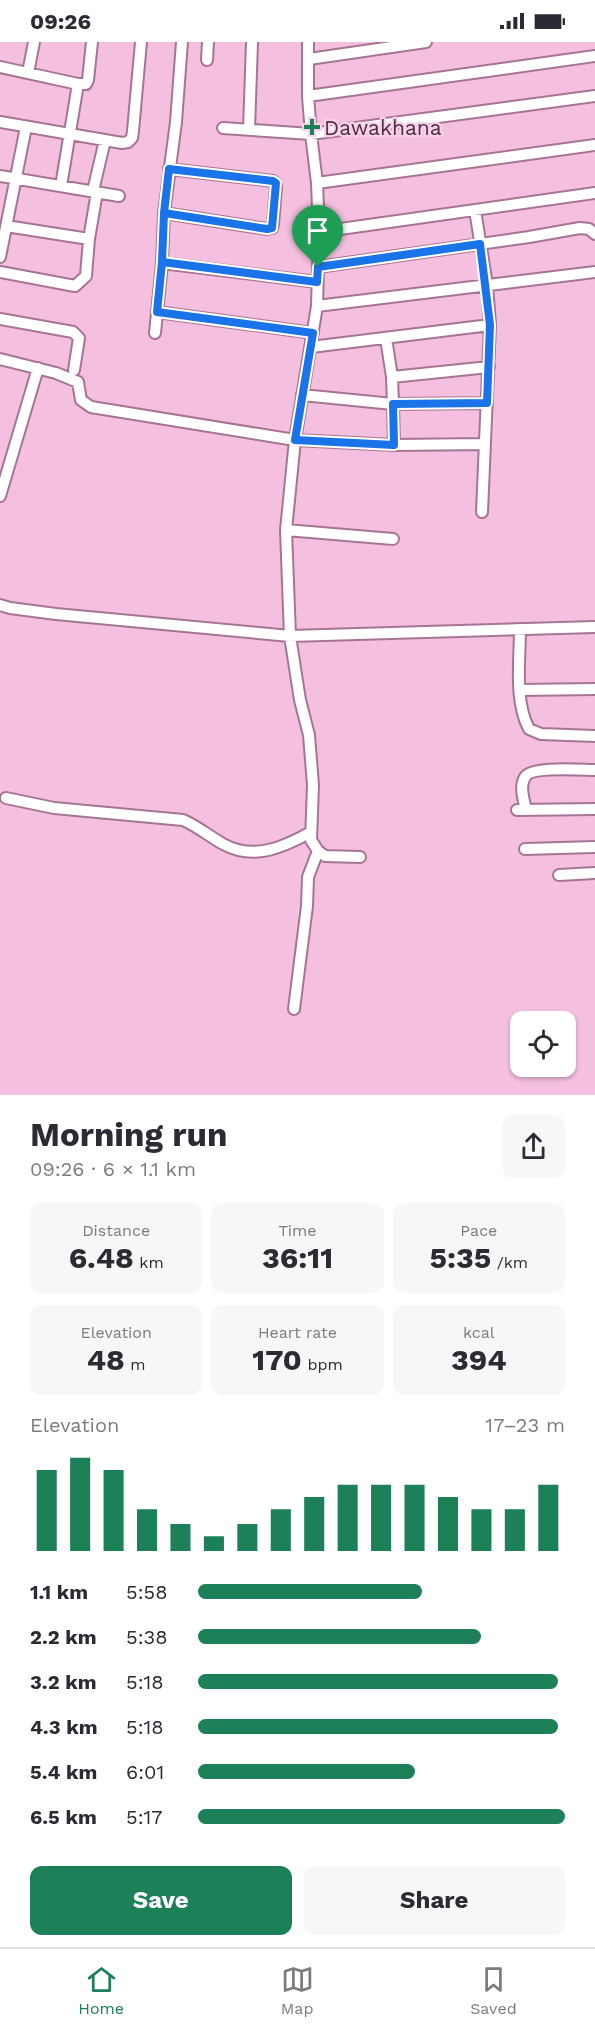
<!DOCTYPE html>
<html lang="en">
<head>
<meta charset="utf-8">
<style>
  :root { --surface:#fff; --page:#f7f7f7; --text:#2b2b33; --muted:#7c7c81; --line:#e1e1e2; --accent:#1c8059 }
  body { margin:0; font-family:"Work Sans",sans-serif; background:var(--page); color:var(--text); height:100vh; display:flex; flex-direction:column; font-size:22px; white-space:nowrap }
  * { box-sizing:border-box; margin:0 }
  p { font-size:20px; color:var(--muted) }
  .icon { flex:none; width:33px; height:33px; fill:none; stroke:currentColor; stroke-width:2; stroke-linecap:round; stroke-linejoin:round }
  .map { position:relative; height:1053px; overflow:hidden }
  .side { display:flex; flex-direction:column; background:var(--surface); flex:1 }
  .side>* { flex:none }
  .fabs { position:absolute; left:510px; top:969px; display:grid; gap:12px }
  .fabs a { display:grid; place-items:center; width:66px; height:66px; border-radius:12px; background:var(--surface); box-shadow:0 2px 4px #0004; font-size:30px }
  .pin { position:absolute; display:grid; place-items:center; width:51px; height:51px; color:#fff; margin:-62px -26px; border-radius:50% 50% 50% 0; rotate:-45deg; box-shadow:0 0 6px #0007 }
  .pin .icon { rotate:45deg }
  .round { display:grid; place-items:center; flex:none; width:63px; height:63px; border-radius:12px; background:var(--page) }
  .head { display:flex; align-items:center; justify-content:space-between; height:102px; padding:0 30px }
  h1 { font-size:33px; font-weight:700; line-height:45px }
  .metrics { display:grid; grid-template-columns:repeat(3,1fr); gap:9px; height:102px; padding:6px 30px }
  .metrics div { display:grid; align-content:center; border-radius:12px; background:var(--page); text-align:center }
  .metrics b { font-size:30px; font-weight:700 }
  .metrics small { font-size:16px; font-weight:400 }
  .metrics p { font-size:16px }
  .chart { height:168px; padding:12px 30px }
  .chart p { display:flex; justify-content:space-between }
  .chart svg { width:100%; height:108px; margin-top:6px; stroke:var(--accent); stroke-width:6 }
  .primary-button { display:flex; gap:12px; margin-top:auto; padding:12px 30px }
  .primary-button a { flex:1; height:69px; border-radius:12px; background:var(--accent); color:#fff; font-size:24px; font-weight:700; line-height:69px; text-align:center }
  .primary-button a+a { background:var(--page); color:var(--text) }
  ul { padding:0 30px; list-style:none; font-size:20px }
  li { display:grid; grid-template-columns:96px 72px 1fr; align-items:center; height:45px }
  li i { height:15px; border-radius:8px; background:var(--accent) }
  .status { display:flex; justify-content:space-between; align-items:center; height:42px; padding:0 30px; background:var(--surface); direction:ltr }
  .status svg { height:16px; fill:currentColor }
  .menu { display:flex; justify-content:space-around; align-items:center; height:84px; border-top:2px solid var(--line); background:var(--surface); font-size:16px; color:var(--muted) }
  .menu a { display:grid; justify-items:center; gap:3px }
  .menu .active { color:var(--accent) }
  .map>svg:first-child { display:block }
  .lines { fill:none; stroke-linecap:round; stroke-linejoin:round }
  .minor-casing { stroke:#a77594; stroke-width:14 }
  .minor { stroke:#fff; stroke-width:10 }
  .route-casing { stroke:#fff; stroke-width:12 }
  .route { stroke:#1a73e8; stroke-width:8 }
  .poi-dot { fill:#1c8059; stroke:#fccfea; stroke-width:2 }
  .labels { text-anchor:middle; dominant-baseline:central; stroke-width:4.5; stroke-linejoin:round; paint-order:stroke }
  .poi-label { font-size:21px; fill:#483240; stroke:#fccfea; text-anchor:start }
</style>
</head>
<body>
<div class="status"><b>09:26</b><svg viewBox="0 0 49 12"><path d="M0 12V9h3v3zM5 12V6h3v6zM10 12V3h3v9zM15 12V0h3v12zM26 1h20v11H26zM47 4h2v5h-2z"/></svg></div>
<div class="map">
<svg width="595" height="1053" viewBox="0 0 595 1053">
  <rect width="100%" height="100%" fill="#f5bfe0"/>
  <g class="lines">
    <g class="minor-casing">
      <path id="minor" d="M308,0V54L311,92L317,141L319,190L317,264L295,398L286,488L290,594L300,658L309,693L313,743L311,798L318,809L325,814L360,815
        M309,17L426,0
        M207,18L208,0
        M0,25L78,42L61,144
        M28,31L34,0
        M78,42H86L88,38L92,0
        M308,54L595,14
        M0,80L122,101L128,100L132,96L133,89L141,0
        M223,86L311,92L595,54
        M249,88L252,0
        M0,134L119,154
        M317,141L595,103
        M93,149L105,98
        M475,168L487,243L490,283L482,470
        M164,171L267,187L272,186L273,182L276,145L275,141L273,139L169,127
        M6,184L89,197
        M319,190L595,151
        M0,215L26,85
        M162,221L317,240
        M318,225L529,195L580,186L589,187L595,192
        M0,230L75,244L86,234L89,197L97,150
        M317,264L595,230
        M157,270L313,291
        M0,277L73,290L79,296L74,328
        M155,291L162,221L164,171L176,80L182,0
        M311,305L490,283
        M0,317L56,331L78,340L81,358L91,365L295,398L394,403L393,362L487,361
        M392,335L489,325
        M302,353L393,362L392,335L386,296
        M394,403L485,402
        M0,454L38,326
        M286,488L393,497
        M0,563L10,566L56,572L290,594L595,585
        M520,587C520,618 514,659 529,687L541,692L595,694
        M520,648L595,647
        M6,756L54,766L183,778C197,784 209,794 223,802C254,819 284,805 311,790
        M517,768L595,767
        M526,768C524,758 519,745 525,735C531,724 582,728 595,728
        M525,807L595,805
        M559,833L595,831
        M294,967L307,864L308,835L318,809"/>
    </g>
    <use href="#minor" class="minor"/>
  </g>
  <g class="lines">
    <g class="route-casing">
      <path id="route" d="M318,225L317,240L162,220L164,171L169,127L273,139L276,141L272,186L267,187L164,171L162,220L157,270L313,291L295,398L394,403L393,362L487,361L490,283L480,202L318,225"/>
    </g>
    <use href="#route" class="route"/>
  </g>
  <path class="poi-dot" d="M309 76h6v6h6v6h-6v6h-6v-6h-6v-6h6z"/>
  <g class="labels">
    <g class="poi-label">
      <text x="324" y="85">Dawakhana</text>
    </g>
  </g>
</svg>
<div class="fabs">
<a><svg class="icon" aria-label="locate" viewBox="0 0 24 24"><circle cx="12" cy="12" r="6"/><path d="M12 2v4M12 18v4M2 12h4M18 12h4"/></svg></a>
</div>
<div class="pin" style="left:318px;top:225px;background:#1e9e55"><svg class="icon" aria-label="arrive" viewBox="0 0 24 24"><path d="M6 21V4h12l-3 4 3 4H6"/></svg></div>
</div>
<section class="side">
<div class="head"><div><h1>Morning run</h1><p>09:26 · 6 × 1.1 km</p></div><a class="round"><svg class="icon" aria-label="share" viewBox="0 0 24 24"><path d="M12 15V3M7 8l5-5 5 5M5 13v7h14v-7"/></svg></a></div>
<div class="metrics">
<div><p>Distance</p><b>6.48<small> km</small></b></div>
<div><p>Time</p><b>36:11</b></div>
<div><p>Pace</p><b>5:35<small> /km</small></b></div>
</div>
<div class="metrics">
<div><p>Elevation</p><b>48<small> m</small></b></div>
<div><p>Heart rate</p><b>170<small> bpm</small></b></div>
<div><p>kcal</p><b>394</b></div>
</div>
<div class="chart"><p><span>Elevation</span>17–23 m</p>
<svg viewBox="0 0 160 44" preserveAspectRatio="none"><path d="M5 44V11M15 44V6M25 44V11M35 44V27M45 44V33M55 44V38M65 44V33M75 44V27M85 44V22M95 44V17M105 44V17M115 44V17M125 44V22M135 44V27M145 44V27M155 44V17"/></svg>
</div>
<ul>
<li><b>1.1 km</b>5:58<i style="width:61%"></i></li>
<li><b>2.2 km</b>5:38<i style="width:77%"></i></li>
<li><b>3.2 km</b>5:18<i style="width:98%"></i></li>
<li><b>4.3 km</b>5:18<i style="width:98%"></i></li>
<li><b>5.4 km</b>6:01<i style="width:59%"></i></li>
<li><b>6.5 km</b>5:17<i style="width:100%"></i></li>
</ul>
<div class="primary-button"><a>Save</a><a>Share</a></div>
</section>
<nav class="menu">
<a class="active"><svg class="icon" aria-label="home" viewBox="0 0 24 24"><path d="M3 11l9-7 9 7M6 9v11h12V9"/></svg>Home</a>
<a><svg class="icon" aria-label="map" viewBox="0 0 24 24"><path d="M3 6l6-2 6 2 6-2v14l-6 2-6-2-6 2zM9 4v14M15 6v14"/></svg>Map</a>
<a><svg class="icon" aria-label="saved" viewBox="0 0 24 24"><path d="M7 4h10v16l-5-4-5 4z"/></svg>Saved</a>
</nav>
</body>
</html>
